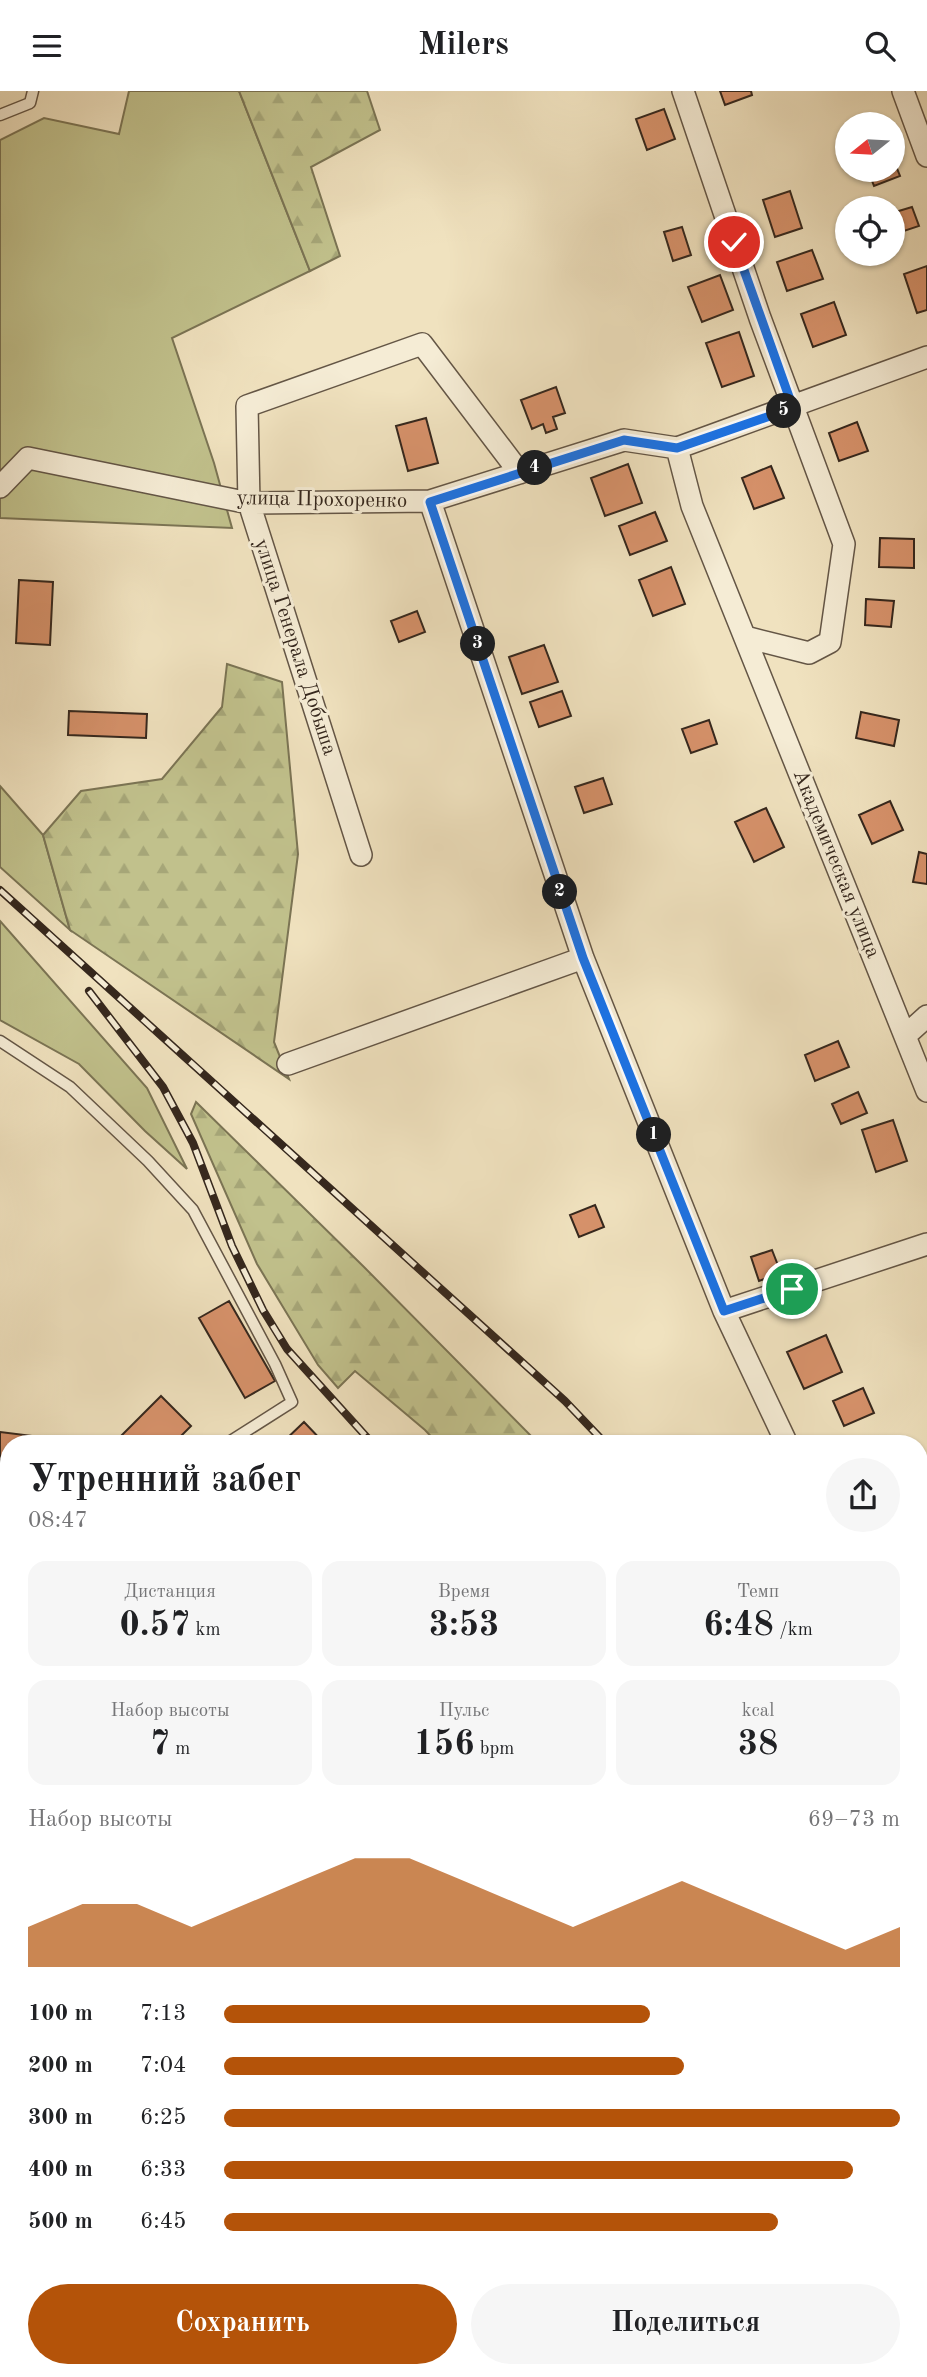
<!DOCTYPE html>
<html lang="ru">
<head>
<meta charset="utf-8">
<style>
  :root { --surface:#fff; --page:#f6f6f6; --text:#202124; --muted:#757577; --accent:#b45309 }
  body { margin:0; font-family:"Old Standard TT",serif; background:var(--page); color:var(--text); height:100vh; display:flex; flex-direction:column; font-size:26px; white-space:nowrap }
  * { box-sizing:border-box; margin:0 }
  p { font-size:23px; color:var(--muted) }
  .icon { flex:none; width:38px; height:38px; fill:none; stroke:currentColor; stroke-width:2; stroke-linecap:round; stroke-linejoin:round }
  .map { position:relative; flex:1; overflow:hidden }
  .drawer { position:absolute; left:0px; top:1344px; width:928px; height:943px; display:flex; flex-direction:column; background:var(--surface); border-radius:28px 28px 0 0; box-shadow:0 2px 5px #0004 }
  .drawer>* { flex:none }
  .needle { width:46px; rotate:252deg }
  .tools { position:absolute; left:835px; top:21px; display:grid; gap:14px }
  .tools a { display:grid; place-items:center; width:70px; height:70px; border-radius:50%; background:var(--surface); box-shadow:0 2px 5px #0004; font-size:35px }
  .pin { position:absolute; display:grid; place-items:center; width:60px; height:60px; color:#fff; margin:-30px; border:4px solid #fff; border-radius:50%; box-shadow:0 2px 7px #0007 }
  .km { position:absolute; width:35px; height:35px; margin:-18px; border-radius:50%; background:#222; color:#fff; font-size:19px; line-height:35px; text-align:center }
  .round { display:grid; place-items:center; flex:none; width:74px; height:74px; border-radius:37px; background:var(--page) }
  .summary { display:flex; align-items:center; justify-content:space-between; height:119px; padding:0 28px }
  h1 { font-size:38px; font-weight:800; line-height:52px }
  .metrics { display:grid; grid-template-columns:repeat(3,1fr); gap:10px; height:119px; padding:7px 28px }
  .metrics div { display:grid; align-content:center; border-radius:18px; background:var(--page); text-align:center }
  .metrics b { font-size:35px; font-weight:800 }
  .metrics small { font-size:19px; font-weight:400 }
  .metrics p { font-size:19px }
  .chart { height:196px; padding:14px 28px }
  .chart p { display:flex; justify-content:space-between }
  .chart svg { width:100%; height:126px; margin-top:7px; fill:var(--accent); opacity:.7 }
  .cta { display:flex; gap:14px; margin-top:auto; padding:14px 28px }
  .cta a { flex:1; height:80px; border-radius:42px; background:var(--accent); color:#fff; font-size:28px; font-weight:800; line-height:80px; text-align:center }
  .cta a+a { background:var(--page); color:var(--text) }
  ul { padding:0 28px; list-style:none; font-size:23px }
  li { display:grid; grid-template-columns:112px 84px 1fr; align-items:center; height:52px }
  li i { height:18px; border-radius:9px; background:var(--accent) }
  header { display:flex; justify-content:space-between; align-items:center; height:91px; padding:0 28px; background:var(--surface); font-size:32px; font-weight:800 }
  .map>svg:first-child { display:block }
  .green { fill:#c1c18c; stroke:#7b7454; stroke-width:2 }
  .forest { fill:url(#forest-firs); stroke:#7b7454; stroke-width:2 }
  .building { fill:#d7926b; stroke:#35271d; stroke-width:2 }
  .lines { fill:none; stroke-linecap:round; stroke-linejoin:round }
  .lane-casing { stroke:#645646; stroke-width:13 }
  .street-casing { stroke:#645646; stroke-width:24 }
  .lane { stroke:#f5ecd5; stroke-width:10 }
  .street { stroke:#f5ecd5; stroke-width:21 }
  .rail-casing { stroke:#35271d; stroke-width:8 }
  .rail { stroke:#f5ecd5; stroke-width:5; stroke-dasharray:16; stroke-linecap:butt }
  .route-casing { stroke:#fff; stroke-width:14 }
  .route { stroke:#1a73e8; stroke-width:9 }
  .labels { text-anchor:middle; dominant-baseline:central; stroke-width:6; stroke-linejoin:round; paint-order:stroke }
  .street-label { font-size:21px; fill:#35271d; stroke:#f5ecd5 }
</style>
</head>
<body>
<header><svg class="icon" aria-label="menu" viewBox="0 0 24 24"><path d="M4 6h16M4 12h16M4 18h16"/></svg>Milers<svg class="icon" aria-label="search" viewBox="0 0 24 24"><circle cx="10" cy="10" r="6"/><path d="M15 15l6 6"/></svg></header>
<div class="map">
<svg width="927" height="2286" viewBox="0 0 927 2286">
  <defs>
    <pattern id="forest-firs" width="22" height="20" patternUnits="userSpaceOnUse" patternTransform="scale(1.75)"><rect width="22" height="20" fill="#c1c18c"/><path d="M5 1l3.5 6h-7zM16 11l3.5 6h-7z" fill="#a6a678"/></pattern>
  </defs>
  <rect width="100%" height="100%" fill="#f0e2bf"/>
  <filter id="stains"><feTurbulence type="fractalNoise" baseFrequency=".00286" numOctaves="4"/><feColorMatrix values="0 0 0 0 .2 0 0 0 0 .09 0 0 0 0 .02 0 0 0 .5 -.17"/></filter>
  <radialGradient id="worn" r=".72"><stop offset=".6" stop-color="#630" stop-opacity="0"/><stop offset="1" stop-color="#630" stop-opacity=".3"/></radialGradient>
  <path class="green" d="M129,0H239L310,180L172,247L214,372L232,437L0,427V49L44,27L119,43Z
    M0,695L43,744L70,839L0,776Z
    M0,830L147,997L187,1078L145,1040L79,973L0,929Z"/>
  <path class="forest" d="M239,0H367L380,39L311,76L340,165L310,180Z
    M227,573L282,591L298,763L274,951L289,988L70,839L43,744L81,700L162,688L222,616Z
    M196,1011L364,1176L539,1353H438L425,1339L355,1280L338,1297L318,1274L257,1173L191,1023Z
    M919,1912L927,1928V2286H547L550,2278H919Z"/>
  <path class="building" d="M720,0H751L752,4L725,14Z
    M664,18L675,48L647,59L636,28Z
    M892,65L900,85L874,95L868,79H892Z
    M790,100L802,137L775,146L763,109Z
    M912,116L919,135L895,143L892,122Z
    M682,136L691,164L673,170L664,141Z
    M812,159L823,188L787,200L777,171Z
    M927,175V219L917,222L904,183Z
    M720,184L733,219L702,231L688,196Z
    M834,211L846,244L813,256L801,223Z
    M739,241L754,285L722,296L706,252Z
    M556,296L565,322L553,326L557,338L546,342L543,333L532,338L521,309Z
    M426,327L438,372L408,380L396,335Z
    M857,331L868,360L839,370L829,342Z
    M628,373L642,412L605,425L591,387Z
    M771,375L784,407L754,418L742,387Z
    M655,421L667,450L630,464L619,435Z
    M880,447L914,448V477L879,476Z
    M671,476L685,513L653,525L639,489Z
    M19,489L53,491L50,554L16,552Z
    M866,508L894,510L891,536L865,534Z
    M417,520L425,541L399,551L391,530Z
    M544,554L558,591L522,603L509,566Z
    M562,600L571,625L539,636L530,611Z
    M69,620L147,623L146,647L68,644Z
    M861,621L899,629L894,655L856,647Z
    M709,629L717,653L691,662L682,638Z
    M603,687L612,713L584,722L575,696Z
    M890,710L903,739L872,753L859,724Z
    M766,717L784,756L754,771L735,731Z
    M919,761L927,763V793L913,791Z
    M838,950L849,976L815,990L805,964Z
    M858,1001L867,1022L841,1033L832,1013Z
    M893,1029L907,1070L876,1081L862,1039Z
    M595,1114L604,1136L579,1146L570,1124Z
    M772,1159L781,1182L759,1190L751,1166Z
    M229,1210L275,1290L245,1307L199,1227Z
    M826,1244L842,1281L804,1298L787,1261Z
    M863,1297L874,1322L844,1335L833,1310Z
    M161,1305L191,1335L173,1353H113Z
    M304,1331L325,1353H281Z
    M0,1341L49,1347L48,1353H9V1376L0,1375Z
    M9,1547V1601L0,1591V1554Z
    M5,1821L9,1825V1848L0,1840V1825Z
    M9,2027V2089L0,2085V2047Z"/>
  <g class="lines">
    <g class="lane-casing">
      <path id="lane" d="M0,24L30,12L33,0
        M0,950L70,996L148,1070L193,1119L275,1273L292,1311L226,1353
        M0,1478L9,1473
        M0,1847L9,1857"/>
    </g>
    <g class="street-casing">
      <path id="street" d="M683,0L760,227L844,453L830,551L809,562L745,546
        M903,0L927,65
        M677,357L692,415L927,1000
        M0,396L28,367L249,412L430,410L624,349L677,357L927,266
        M430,410L583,867L724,1220
        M361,764L249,412L247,315L422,253L520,382
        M906,944L927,925
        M288,973L583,867
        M787,1353L724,1220L927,1153
        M919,1587L927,1609"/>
    </g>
    <use href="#lane" class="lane"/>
    <use href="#street" class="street"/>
    <g class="rail-casing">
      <path id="rail" d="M0,799L565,1310L606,1353
        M89,900L163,996L193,1052L232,1155L263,1219L287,1258L373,1353
        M919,1808L927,1827"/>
    </g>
    <use href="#rail" class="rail"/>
  </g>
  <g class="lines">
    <g class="route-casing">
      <path id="route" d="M734,151L793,317L677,357L624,349L430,411L583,867L724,1220L792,1198"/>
    </g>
    <use href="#route" class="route"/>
  </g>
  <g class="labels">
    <g class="street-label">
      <text transform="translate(322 409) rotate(1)">улица Прохоренко</text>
      <text transform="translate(295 556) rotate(72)">улица Генерала Добыша</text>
      <text transform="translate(836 773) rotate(68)">Академическая улица</text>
    </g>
  </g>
  <rect width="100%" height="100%" filter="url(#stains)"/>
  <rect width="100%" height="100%" fill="url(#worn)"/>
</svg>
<div class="tools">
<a><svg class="needle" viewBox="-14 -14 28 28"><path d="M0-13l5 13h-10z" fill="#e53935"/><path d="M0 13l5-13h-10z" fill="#757577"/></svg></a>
<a><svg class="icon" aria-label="locate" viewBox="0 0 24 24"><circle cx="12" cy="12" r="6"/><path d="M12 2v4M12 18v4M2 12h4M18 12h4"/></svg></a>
</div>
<div class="pin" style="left:792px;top:1198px;background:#1e9e55"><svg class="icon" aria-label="arrive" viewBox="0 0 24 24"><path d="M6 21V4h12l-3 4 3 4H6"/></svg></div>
<div class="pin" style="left:734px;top:151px;background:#d93025"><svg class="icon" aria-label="check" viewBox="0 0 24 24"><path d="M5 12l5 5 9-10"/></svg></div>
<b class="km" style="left:654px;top:1044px">1</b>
<b class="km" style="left:560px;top:801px">2</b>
<b class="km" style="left:478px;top:553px">3</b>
<b class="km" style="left:535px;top:377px">4</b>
<b class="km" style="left:784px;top:320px">5</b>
<section class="drawer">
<div class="summary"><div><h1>Утренний забег</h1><p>08:47</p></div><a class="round"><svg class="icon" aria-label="share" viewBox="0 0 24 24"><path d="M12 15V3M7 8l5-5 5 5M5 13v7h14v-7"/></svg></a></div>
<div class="metrics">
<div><p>Дистанция</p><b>0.57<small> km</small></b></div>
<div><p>Время</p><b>3:53</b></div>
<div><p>Темп</p><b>6:48<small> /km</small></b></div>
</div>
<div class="metrics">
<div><p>Набор высоты</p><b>7<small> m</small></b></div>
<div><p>Пульс</p><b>156<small> bpm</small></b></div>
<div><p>kcal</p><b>38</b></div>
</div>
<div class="chart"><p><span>Набор высоты</span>69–73 m</p>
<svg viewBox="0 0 160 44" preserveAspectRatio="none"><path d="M0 44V30L10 22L20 22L30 30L40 22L50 14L60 6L70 6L80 14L90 22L100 30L110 22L120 14L130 22L140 30L150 38L160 30V44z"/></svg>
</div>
<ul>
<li><b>100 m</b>7:13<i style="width:63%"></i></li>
<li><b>200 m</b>7:04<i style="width:68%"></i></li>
<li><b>300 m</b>6:25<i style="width:100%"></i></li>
<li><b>400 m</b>6:33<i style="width:93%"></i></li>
<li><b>500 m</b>6:45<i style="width:82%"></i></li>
</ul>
<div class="cta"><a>Сохранить</a><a>Поделиться</a></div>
</section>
</div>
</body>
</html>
